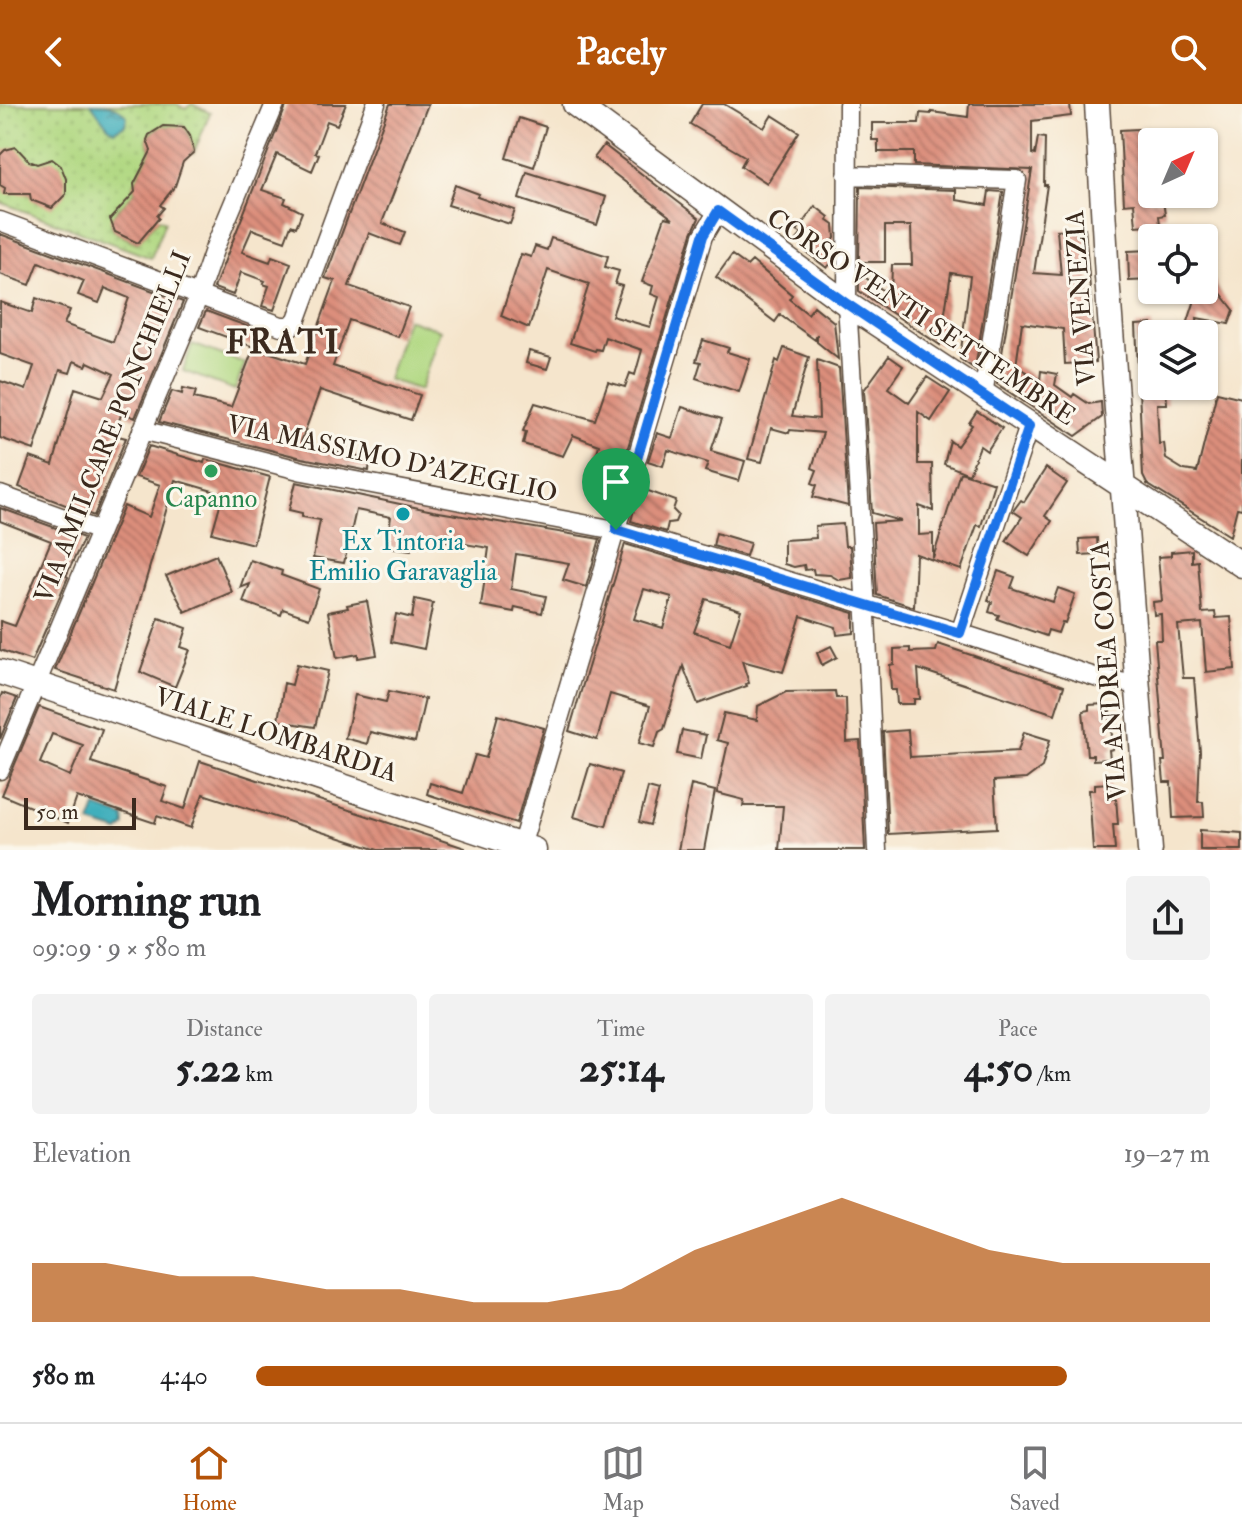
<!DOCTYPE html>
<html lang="en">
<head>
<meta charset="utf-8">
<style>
  :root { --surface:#fff; --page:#f2f2f2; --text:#202124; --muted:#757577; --line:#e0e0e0; --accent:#b45309 }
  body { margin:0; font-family:"IM FELL Double Pica",serif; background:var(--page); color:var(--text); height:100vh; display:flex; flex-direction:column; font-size:30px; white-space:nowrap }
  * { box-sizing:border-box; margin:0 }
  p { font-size:26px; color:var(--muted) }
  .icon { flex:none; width:44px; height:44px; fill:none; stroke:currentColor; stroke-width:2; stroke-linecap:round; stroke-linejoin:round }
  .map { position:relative; height:746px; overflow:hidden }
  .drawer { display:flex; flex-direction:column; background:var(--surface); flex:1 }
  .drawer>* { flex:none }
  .needle { width:52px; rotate:44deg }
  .buttons { position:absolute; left:1138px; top:24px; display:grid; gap:16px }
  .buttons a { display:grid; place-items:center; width:80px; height:80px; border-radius:8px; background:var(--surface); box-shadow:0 2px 6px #0004; font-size:40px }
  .scale { position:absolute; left:24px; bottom:20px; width:112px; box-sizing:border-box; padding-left:8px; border:4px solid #3b2a1e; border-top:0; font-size:22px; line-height:28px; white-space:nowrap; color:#3b2a1e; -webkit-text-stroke:6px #fbf7ec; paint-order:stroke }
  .pin { position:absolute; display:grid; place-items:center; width:68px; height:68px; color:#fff; margin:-82px -34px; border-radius:50% 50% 50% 0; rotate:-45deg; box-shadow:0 0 8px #0007 }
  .pin .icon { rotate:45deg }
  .round { display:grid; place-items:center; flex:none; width:84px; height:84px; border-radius:8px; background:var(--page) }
  .headline { display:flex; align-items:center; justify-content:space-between; height:136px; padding:0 32px }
  h1 { font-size:44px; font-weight:700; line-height:60px }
  .figures { display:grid; grid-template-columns:repeat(3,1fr); gap:12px; height:136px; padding:8px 32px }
  .figures div { display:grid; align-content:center; border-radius:8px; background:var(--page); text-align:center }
  .figures b { font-size:40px; font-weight:700 }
  .figures small { font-size:22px; font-weight:400 }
  .figures p { font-size:22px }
  .chart { height:224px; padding:16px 32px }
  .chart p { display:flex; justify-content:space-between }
  .chart svg { width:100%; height:144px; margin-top:8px; fill:var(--accent); opacity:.7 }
  ul { padding:0 32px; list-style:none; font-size:26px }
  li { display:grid; grid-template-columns:128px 96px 1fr; align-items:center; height:60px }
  li i { height:20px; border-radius:10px; background:var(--accent) }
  header { display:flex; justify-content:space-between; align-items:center; height:104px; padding:0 32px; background:var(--accent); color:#fff; font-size:36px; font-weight:700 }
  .tab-bar { display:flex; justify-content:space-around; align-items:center; height:112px; border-top:2px solid var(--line); background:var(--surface); font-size:22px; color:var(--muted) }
  .tab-bar a { display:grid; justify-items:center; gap:4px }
  .tab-bar .current { color:var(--accent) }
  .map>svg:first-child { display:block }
  .grass { fill:#b1d882; stroke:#768150; stroke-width:2 }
  .garden { fill:url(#garden-dots); stroke:#768150; stroke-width:2 }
  .water { fill:url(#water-ripples); stroke:#3e6c6d; stroke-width:2 }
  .building { fill:url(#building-back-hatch); fill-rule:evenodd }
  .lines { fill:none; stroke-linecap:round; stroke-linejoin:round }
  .street-casing { stroke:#574638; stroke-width:21 }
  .secondary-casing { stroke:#574638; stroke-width:27 }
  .street { stroke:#fff; stroke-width:18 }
  .secondary { stroke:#fff; stroke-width:24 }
  .route-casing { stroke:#fff; stroke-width:16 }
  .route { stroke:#1a73e8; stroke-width:10 }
  .leisure-dot { fill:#2e9e5b; stroke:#fbf7ec; stroke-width:3 }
  .culture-dot { fill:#0f9aa8; stroke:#fbf7ec; stroke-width:3 }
  .labels { text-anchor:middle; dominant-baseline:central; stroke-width:6; stroke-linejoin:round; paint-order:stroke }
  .street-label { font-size:26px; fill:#3b2a1e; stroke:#fbf7ec }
  .leisure-label { font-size:26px; fill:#27864d; stroke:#fbf7ec }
  .culture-label { font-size:26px; fill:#0d838f; stroke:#fbf7ec }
  .district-label { font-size:34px; font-weight:bold; letter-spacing:2px; fill:#3b2a1e; stroke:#fbf7ec }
</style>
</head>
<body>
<header><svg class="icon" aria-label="back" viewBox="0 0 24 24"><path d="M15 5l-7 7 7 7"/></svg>Pacely<svg class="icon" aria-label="search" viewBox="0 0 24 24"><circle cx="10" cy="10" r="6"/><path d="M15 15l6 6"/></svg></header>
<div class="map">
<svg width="1242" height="746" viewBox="0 0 1242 746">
  <defs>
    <pattern id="garden-dots" width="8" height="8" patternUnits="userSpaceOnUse" patternTransform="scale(2)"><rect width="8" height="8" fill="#b1d882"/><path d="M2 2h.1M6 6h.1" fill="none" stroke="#99ba70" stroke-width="1.8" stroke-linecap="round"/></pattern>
    <pattern id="water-ripples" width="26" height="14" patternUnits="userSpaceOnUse" patternTransform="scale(2)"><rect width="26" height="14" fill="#40afbc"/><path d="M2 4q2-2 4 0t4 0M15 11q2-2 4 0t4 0" fill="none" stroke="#378f98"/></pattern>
    <pattern id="building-back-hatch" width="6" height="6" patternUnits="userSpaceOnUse" patternTransform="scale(2)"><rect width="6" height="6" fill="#db8e7c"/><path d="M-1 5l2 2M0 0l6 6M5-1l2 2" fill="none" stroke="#b37465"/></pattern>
  </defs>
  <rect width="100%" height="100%" fill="#fbf7ec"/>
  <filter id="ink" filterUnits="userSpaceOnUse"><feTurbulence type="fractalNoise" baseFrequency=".0125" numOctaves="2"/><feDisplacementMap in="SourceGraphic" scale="16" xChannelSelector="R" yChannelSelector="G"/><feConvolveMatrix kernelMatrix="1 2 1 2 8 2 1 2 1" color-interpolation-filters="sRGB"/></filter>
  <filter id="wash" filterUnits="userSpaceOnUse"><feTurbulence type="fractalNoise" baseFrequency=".006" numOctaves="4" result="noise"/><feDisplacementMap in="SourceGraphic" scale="32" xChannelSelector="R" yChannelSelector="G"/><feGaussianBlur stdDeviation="1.8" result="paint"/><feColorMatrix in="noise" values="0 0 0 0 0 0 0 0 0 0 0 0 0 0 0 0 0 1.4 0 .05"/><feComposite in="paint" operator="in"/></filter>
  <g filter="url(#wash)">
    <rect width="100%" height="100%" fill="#f5e5cc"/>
    <path class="grass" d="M407,215L440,226L420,286L387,275Z
      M192,240L245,259L235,286L183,267Z"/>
    <path class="garden" d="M0,0H177L185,5L192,0L210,9L194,48L190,32L182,20L178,23C165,22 153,21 147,36L151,47L134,80L135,88C112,113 94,122 137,139L159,114L165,117L151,154L0,98Z"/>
    <path class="water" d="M91,0C104,0 118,1 127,12L125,21L114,27L108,23Z
      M96,703L124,713L125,722L119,728L90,719Z"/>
    <g id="blocks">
      <path class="building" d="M287,0H346L337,21L327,17L315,49L319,50L312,67L277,50L262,86L286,94L284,99L302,108L296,123L291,121L285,137L252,125L242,148L270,158L272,152L291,159L274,206L262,202L269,182L263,180L265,177L241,168L233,191L214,184Z
        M390,0H428L382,119L405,128L400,141L369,129L349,182L409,203L398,233L349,216L333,262L420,291L411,316L320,286L301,338L312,340L311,344L370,354L369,367L302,354L159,318L172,287L182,290L183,284L196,287L194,294L231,303L254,243L199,223L206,207L265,229L259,245L305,260L335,177L325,174Z
        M702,0H724L764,24L772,11L799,28L767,79L741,62L746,53L690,20Z
        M969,0H1070L1071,12L1032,17V50L1035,51L1038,33L1045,34L1044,81H1047L1034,169L1061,171L1057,126L1085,124L1096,258L1065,260L1063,225L1022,219L1016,262L1040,276L1041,267L1057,270L1055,281L1072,293L1074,290L1089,300L1101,298L1102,313L1076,332L997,280L1032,66L914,61V48H878V36H872V19H919L920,9L931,10V8L968,13Z
        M519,14L546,23L534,63L506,54Z
        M163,22L184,23L190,32L194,48L183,58L175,82L160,101L164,104L157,112L159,114L138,139L115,128L110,115L135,88L134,80L151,47L147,36L149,31Z
        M1138,25L1143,34L1148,97L1163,96L1165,111L1159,112L1160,120L1136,122L1134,99L1124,100L1120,26Z
        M604,41L699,114L692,129L622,363L595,355L599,341L573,331L563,352L523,340L526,328L523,327L535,299L595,316L608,278L625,283L630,269L635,271L642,246L605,233L601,246L596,245L595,247L570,239L589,180L548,166L529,224L501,212L521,150L531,153L535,142L547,146L551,134L608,152L605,163L619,167L615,180L622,182L612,212L650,223L659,193L651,190L653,182L642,178L665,113L673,115L594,54Z
        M16,43L29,57L37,60L52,55L61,62L66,75V90L52,104L31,96L30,90H4L5,84L0,81V51L5,46Z
        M527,68L606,93L597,121L519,95Z
        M455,81L479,90L477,93L515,106L510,120L448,101Z
        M860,83L956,86V96L987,101L989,87L1003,88L975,265L960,255L970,172L951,169L940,241L859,187V169L891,192L892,161H912L911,122H885V158H859Z
        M815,102L829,113L827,116L834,121L835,134L827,146L835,152V159H831L827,164L807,149L810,146L796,137L802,130L797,127Z
        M0,130L183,198L135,314L122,308L114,331L126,334L94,412L19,383L30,353L53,361L75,284L103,293L114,270L88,258L86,262L74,257L70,269L60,266L34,346L0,334V277L26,286L34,262L0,250V198L32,209L36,194L70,206L64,220L113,238L129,194L105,184L99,199L78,191L84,177L39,158L30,181L0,170Z
        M1152,146V176L1129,177L1128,147Z
        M732,151L747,162L752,157L792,191L789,195L808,210L814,202L834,218L838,255L817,238V230L815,236L780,211L775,218L716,173Z
        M1204,156L1220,188L1234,206L1229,220L1197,214L1198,230H1184L1194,199L1187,186H1204Z
        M1152,220V285L1166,284L1167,300H1157L1159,340L1164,339L1166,355L1184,366L1197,368L1217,288L1242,294V405L1237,404L1230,432L1147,380L1143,372L1136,221Z
        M703,236L729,244L727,248L750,255L739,288L696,274L701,258L696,257Z
        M784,244L809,253L792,312L819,315L817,256L839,264L848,402L813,393L817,381L812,379L817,366L812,364L823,329L790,326L789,329L771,324L762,358L748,355L776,256L779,258Z
        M529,247L551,253L547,265L526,259Z
        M889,252L903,262L888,284L909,299L927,273L950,288L931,317L918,308V360H932L933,407L919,402V431L933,430V454L960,368L994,379L981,422L977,421L961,466L916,450L914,503L877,491L873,419L901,417L872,409L864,286Z
        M682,303L722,315L711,347L745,357L739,377L705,367L708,359L668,346L663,362L648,357L657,329L672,334Z
        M977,307L1002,324L987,347L980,342L969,370L944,360L950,337L957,342L972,321L969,319Z
        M149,342L204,359L205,355L270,373L253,440L212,429L223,390L175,376L114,585L55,566L124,402L149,413L160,381L136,373Z
        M1046,364L1067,379L1045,412L1052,417L1029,452L1006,437L1022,413L1013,407L1021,396L1024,398Z
        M296,378L433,407L600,435L586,483L563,476L569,459L516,450L511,485L546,492L542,509L515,503L514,508L481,502L489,444L447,437H442L441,441L413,436L411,446L386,443L391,413L356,406L344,459L313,454L320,416L302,413V409L289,406Z
        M640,384L676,397L673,406L678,411L675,418L668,419L666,428L631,417Z
        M0,404L84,434L66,472L68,473L32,557L0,546V517L15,522L51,437L0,417Z
        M843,420L845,442H850L852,474L839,476L830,471L814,470L813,465L805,466L804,461L794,463L784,460V436L816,434L815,422Z
        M716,429L750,439L746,452L713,442Z
        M1097,434L1098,450L1080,451L1079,435Z
        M625,440L854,509V529L837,531L836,523L801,512L783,568L742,557L749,579L746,580L747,582L698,600L683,562L664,625L659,628L654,643L639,639L650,602L610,590L597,636L569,627ZM644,485L672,493L663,524L634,515ZM706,495L741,506L730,540L694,528Z
        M1192,446V458L1198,457L1202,509L1215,508L1216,514L1231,513L1235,565L1206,568L1202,519L1178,521L1183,574H1194L1200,648L1198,698H1203L1204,713L1173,714L1171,678H1164L1162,657H1165L1155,536H1162L1161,510L1154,511L1153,498L1162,497L1158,453L1171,452V448Z
        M216,451L232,488L185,508L166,472Z
        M250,456L282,467L281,471L319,485L309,514L283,505L281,511L243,498L250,480L240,484Z
        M998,467L1015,473L1011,484L1053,498L1058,484L1075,490L1065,519L1062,518L1058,529L1048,526L1046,532L997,515L999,511L989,508L992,498L988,496Z
        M415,495L433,499L424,545L391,538L396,510L412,514Z
        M367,497L377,551L358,554V550L337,554L328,508L348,504L347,501Z
        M159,514L187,524L181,543L190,546L175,583L140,568Z
        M938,540L1064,582L1055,610L918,565L920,595H914V600H897L896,586H891L890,561L894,560V545L910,544V548L936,547Z
        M831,542L837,553L822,561L817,549Z
        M297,560L328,567L315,623L278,617L284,579L292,581Z
        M389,587L425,595L415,638L370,628L367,640L345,634L355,591L386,598Z
        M835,587L836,594H846L847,638L860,637L865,746H779L783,702H743L744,696L717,689L728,639L717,636L724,609L757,616L758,602L786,588Z
        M2,589L17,594L0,635V595Z
        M1105,600L1106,608H1110L1113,645L1109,646L1110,655L1093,656V651H1087L1083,607L1089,606V601Z
        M39,603L102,625L91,658L167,683L162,697L185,705L200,657L465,744V746H378L203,690L191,724L157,712L155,719L77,693L68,719L2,691ZM52,630L83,641L70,672L40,659Z
        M498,611L544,624L516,719L427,690L430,679L463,689L475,651L486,654Z
        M682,626L706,631L701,655L677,650Z
        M908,626L910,653L1018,647L1024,628L1050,636L1042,663L1026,675L994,677L997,724L888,730L883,628Z
        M590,660L621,669L606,722L574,713Z
        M1110,679L1111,694H1116L1118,720H1113L1115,746H1093L1089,686H1095V680Z
        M691,681L715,687L704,746H678Z
        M648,684L659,687L650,721L639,718Z
        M1200,726L1242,729V746H1200Z"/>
    </g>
  </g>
  <g filter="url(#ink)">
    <use href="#blocks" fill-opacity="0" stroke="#574638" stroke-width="2"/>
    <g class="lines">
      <g class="street-casing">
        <path id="street" d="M848,0L847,200L865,490L877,746
          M847,71L1017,76L983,291
          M0,117L281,222H291L297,215L376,0
          M142,326L303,367L626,428L960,529L1098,574L1138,581
          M0,391L100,427
          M960,529L1029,322
          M0,666L195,201L215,143L275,0
          M520,746L703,132L718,107"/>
      </g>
      <g class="secondary-casing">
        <path id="secondary" d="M575,0L847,200L1242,461
          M1097,0L1107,173L1150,746
          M0,568L534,746"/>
      </g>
      <use href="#street" class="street"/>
      <use href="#secondary" class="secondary"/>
    </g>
  </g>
  <g class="lines" filter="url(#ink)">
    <g class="route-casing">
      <path id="route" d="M718,107L847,200L1029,322L960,529L616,426L703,132Z"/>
    </g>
    <use href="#route" class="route"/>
  </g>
  <circle class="leisure-dot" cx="211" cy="367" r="8"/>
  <circle class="culture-dot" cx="403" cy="410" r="8"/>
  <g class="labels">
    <g class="street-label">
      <text transform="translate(1081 194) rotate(-94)">VIA VENEZIA</text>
      <text transform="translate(921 213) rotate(34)">CORSO VENTI SETTEMBRE</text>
      <text transform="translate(113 323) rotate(-68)">VIA AMILCARE PONCHIELLI</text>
      <text transform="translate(392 355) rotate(12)">VIA MASSIMO D'AZEGLIO</text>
      <text transform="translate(1109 567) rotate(-94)">VIA ANDREA COSTA</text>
      <text transform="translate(276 631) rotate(18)">VIALE LOMBARDIA</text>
    </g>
    <g class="leisure-label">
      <text x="211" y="395">Capanno</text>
    </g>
    <g class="culture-label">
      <text x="403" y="438">Ex Tintoria<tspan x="403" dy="30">Emilio Garavaglia</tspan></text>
    </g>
    <g class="district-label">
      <text x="283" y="238">FRATI</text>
    </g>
  </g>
</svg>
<div class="buttons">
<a><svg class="needle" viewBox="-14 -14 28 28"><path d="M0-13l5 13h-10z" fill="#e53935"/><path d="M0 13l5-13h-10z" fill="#757577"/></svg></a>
<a><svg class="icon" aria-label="locate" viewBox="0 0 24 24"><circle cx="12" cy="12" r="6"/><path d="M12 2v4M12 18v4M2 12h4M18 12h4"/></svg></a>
<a><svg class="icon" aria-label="layers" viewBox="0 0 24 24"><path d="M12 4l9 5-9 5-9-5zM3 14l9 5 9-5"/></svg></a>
</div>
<div class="scale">50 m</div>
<div class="pin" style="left:616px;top:426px;background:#1e9e55"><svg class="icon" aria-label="arrive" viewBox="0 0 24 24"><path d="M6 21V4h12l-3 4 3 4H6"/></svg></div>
</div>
<section class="drawer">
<div class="headline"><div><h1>Morning run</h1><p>09:09 · 9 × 580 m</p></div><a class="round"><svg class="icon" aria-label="share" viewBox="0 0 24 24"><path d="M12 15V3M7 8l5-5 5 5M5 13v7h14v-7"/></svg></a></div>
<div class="figures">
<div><p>Distance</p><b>5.22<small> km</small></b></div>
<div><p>Time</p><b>25:14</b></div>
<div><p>Pace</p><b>4:50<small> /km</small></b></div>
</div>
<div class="chart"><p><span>Elevation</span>19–27 m</p>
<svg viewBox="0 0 160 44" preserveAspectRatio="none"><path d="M0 44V26L10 26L20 30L30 30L40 34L50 34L60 38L70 38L80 34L90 22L100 14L110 6L120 14L130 22L140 26L150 26L160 26V44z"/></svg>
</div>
<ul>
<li><b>580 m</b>4:40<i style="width:85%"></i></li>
</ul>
</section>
<nav class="tab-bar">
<a class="current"><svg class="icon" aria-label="home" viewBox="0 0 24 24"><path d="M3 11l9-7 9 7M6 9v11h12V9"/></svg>Home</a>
<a><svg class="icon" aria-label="map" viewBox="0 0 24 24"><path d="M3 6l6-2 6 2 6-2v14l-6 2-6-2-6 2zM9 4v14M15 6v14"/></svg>Map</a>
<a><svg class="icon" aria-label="saved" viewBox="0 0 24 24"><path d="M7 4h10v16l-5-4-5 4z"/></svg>Saved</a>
</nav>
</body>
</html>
